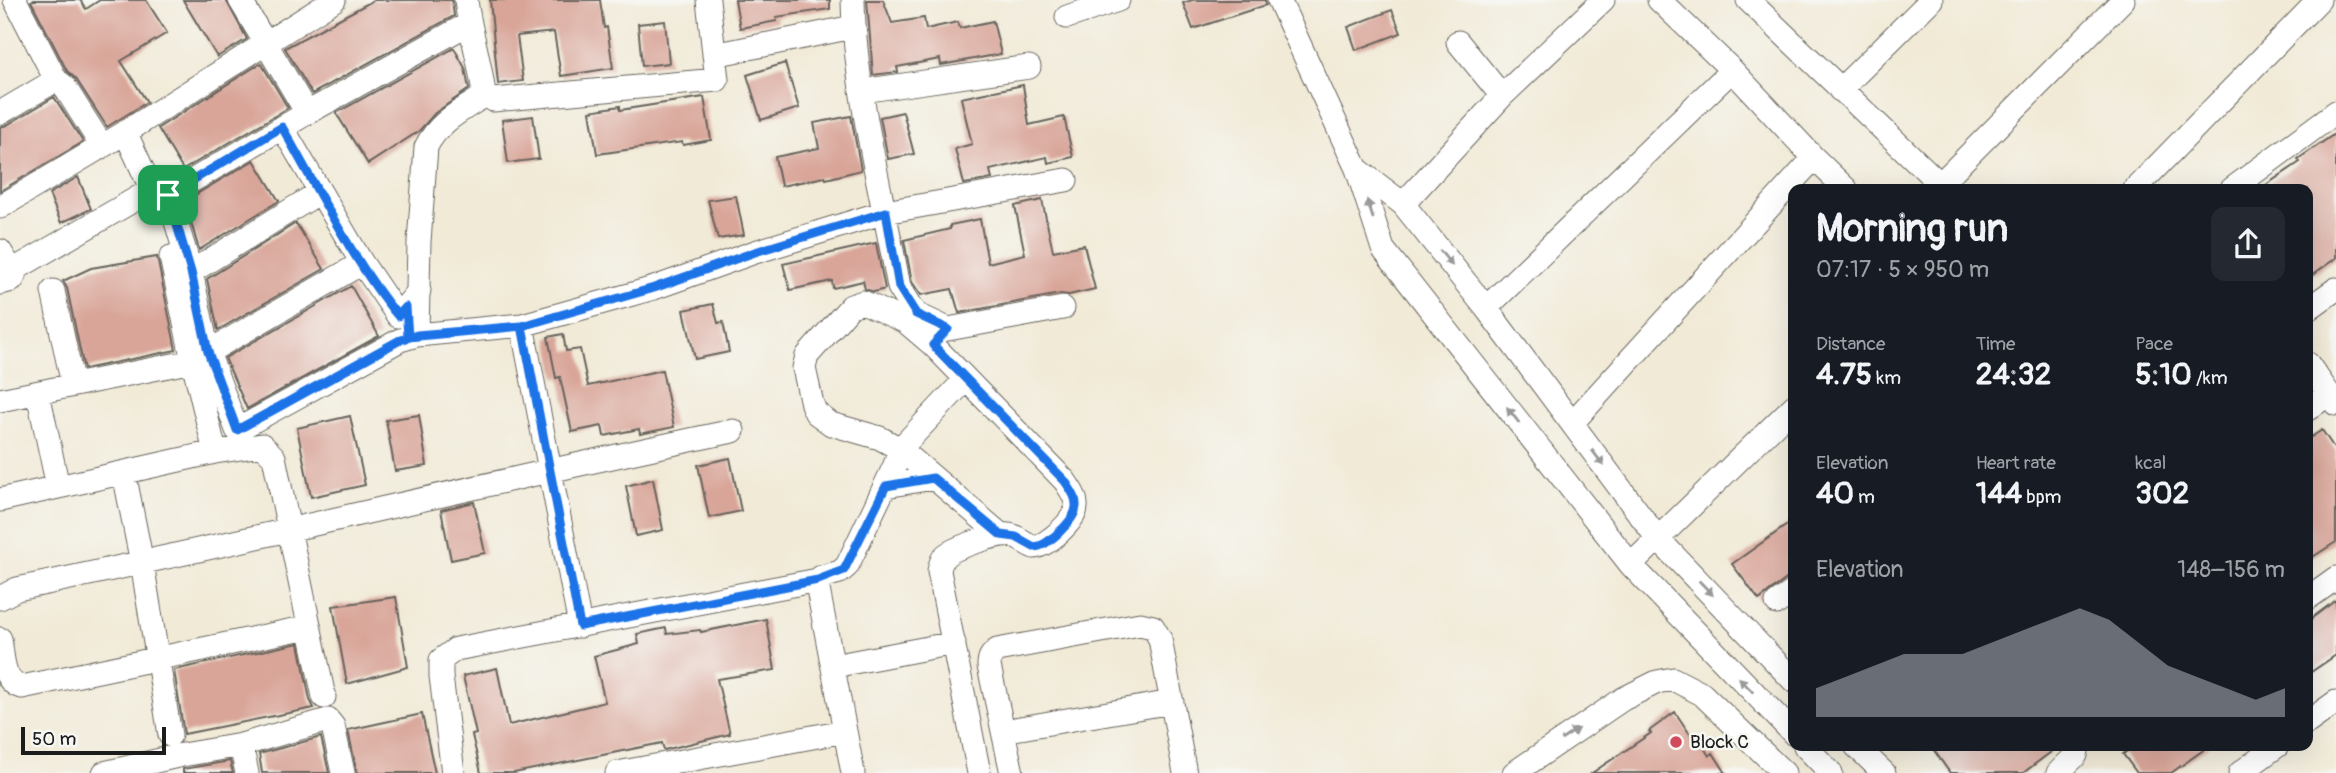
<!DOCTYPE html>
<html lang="en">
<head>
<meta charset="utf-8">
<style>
  :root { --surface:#171b24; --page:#242831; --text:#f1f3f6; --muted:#9ea1a6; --accent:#8c9099 }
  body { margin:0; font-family:Pangolin,sans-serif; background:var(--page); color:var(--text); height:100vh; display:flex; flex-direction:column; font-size:26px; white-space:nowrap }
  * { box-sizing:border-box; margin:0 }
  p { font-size:23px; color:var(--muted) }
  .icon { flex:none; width:38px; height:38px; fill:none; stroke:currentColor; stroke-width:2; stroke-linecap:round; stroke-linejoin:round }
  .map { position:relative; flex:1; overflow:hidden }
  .drawer { position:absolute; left:1788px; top:184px; width:525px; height:567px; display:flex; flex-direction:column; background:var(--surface); border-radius:14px; box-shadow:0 7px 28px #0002 }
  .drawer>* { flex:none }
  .scale { position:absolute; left:21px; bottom:18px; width:145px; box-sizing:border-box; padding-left:7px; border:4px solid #1c1c1c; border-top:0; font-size:19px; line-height:24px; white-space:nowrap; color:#1c1c1c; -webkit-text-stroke:5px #f6f6f2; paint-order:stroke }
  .pin { position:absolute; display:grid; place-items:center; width:60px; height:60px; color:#fff; margin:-30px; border-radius:14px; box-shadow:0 4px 10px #0006 }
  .round { display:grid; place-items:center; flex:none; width:74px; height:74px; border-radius:14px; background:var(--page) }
  .summary { display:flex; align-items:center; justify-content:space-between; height:119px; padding:0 28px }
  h1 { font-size:38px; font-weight:700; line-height:52px }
  .figures { display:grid; grid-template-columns:repeat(3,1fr); gap:10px; height:119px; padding:7px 28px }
  .figures div { display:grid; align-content:center }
  .figures b { font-size:30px; font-weight:700 }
  .figures small { font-size:19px; font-weight:400 }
  .figures p { font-size:19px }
  .chart { height:196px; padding:14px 28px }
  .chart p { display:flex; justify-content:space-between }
  .chart svg { width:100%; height:126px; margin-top:7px; fill:var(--accent); opacity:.7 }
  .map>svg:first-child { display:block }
  .building { fill:#d9a599 }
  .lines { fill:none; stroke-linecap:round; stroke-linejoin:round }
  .minor-casing { stroke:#67645d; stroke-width:25 }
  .minor { stroke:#fff; stroke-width:23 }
  .oneway { fill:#999 }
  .route-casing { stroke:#fff; stroke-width:14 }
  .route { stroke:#1a73e8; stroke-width:9 }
  .poi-dot { fill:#d1495b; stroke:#f6f6f2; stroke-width:2.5 }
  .labels { text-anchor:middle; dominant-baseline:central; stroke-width:5; stroke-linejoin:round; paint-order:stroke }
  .poi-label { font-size:19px; fill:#1c1c1c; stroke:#f6f6f2; text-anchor:start }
</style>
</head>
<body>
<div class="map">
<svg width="2336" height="773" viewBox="0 0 2336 773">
  <rect width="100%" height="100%" fill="#f6f6f2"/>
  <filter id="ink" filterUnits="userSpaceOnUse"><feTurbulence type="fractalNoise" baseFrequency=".0143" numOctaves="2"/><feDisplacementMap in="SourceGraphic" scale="14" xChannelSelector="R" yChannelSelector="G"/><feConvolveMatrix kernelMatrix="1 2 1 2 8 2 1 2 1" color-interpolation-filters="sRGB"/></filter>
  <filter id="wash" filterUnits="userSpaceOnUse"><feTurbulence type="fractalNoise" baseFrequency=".00686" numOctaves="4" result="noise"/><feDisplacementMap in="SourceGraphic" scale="28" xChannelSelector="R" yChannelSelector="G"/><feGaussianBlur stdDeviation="1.57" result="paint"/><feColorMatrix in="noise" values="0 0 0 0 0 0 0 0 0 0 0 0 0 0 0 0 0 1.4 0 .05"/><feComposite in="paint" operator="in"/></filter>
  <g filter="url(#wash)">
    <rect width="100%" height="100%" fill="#f1ead7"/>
    <g id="blocks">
      <path class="building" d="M34,0H80L86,9L100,0H146L167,33L121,61L147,102L107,127L76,79L67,71L31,1Z
        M183,0H226L247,39L217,57Z
        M374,0H452L454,16L312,94L285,48Z
        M490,0H600L604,28L607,27L613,68L561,76L554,32L517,36L523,81L498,84Z
        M735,0H830V9L776,17L777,21L740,28Z
        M867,0H883L892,23L924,18L926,29L958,22L960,28L993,21L1001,54L941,65L940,59L897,67L898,72L873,75Z
        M1192,0H1265L1266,5L1193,29L1183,3Z
        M1392,10L1401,33L1356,50L1348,27Z
        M665,21L669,63L642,66L638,24Z
        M454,48L465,68L469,89L435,113L419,131L368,164L336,113Z
        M261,63L288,108L183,170L158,128Z
        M785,63L799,108L761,120L747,75Z
        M1023,85L1029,125L1064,117L1073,157L1048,163L1047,157L990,170L992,179L964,184L955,149L972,144L961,98Z
        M54,97L83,142L0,191V127L7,125Z
        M704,97L711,140L683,145L682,142L597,154L590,111L620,106V110Z
        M903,112L914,154L888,159L880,117Z
        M533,116L539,159L508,163L502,120Z
        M851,116L861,170L826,179L825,177L781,186L775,157L819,148L814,123Z
        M2336,133V258L2308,278V189H2260L2300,162L2298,159Z
        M254,160L279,201L199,250L185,201Z
        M78,177L91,209L61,223L49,194Z
        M736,196L744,235L718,239L708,200Z
        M1042,200L1053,251L1084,245L1095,289L1069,295L1060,294L959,313L952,289L921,295L912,282L904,240L950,229V225L980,219L988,263L1025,254L1015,206Z
        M296,223L324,269L218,330L207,279Z
        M876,243L885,289L874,292L865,289L863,281L833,288L832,281L790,290L783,264Z
        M157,257L176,350L84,369L67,288L63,281L91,268Z
        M351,286L379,336L247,409L225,358Z
        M713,304L718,323L723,322L729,352L695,359L684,310Z
        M563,334L566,351L580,349L588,386L662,370L674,427L640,434L639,429L604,436L602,426L572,432L560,377L556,378L548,337Z
        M419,415L427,466L395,471L386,420Z
        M350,416L365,485L311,497L297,428Z
        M2322,430L2336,451V542L2308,560V439Z
        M730,458L741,511L709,518L698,465Z
        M653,479L663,530L636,536L626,486Z
        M474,502L485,553L451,560L441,510Z
        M1794,520V573L1759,600L1732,564Z
        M396,597L408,667L347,684L333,606Z
        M2336,600V655L2308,674V621Z
        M766,619L775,670L717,679L730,734L664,750L662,743L514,773H481L472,735L476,734L463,676L497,668L509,725L605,702L594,656L639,644L637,634L666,628L667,634L700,630L701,632Z
        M299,643L310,700L314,708L184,734L174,670Z
        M1675,712L1696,743L1700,741L1709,756L1713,753L1726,773H1592L1651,733L1649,731Z
        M422,714L435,773H357L348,730Z
        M321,737L329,773H262L259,754Z
        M1931,746H2059L2023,773H1950Z
        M2135,746H2209L2171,773H2137L2123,754Z
        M230,761L233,773H183V769Z"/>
    </g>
  </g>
  <g filter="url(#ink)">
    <use href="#blocks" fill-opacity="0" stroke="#67645d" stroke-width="2"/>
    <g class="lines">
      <g class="minor-casing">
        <path id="minor" d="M15,0L56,80
          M240,0L307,113
          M853,0C855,95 882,193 899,287L916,314L948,329L1063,308
          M1279,0L1357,169L1383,249L1631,565L1794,734
          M1659,0L1732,70L1814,158L1846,189
          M1748,0L1940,184L2123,0
          M1067,17L1118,0
          M1458,42L1502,96L1603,0
          M714,55L853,27
          M1840,90L1931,0
          M862,91L1029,67
          M493,100L717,80L708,0
          M0,113L56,80L64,86L102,146
          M282,127L362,263L398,316L419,291
          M121,135L334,0
          M1357,169L1403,204L1486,308L1658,539L1794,681
          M2135,189L2319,0
          M2232,189L2336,112
          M146,193L154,198L168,195L307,113L468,24
          M168,195L191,272L208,352L237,430L400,340L417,335L522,325L654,288L755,252L885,212L1066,180
          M1403,204L1502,96
          M0,207L121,135L128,138L150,186L146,193L12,271
          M0,251L15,275L12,280L0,283
          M171,257L193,361
          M191,272L320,192
          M53,291L73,385
          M1486,308L1732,70
          M2308,309L2336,289
          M522,325L580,626
          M417,335L419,242L426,147C438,122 462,110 484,96C481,63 470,33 466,0
          M208,352L362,263
          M2308,364L2336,404
          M966,379L900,449L1001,535
          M38,393L58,487
          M0,400L193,361L215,452
          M2308,409L2329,394
          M1572,423L1814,158
          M124,473L142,563L170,735
          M886,486L933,478
          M0,500L215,452L262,445L274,457L324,697
          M1631,565L1794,406
          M0,598L17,589C256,540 493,481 733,431
          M2308,598L2336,578
          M1777,603L1794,591
          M0,639C3,656 2,683 22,687L308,627
          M833,666L954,643
          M2308,722L2336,702
          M1003,731L1172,702
          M241,745L328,720L333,726L343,773
          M1805,746L1831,773
          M1856,746L1884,773
          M104,773L182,755L241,745L247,773
          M453,773L441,676V660L456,649L818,580
          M617,773L845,731
          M853,773L817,584L821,577L840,572L847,566L895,465L900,449L880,438L831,424L816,413L812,404L804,368L807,356L851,306L863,302L906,322L933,345L1065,481C1070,489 1077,497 1076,507C1076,520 1047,546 1034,547C1025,544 1018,536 1009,535C998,533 953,548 945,556C941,560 940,565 939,571L979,773
          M1012,773L989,666C989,658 991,655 997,650L1140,624L1153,627L1160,639L1185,773
          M1514,773L1623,699L1657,682L1673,679L1702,694L1784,773
          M2058,773L2076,755L2078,746
          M2240,773L2277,746"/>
      </g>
      <use href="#minor" class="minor"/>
    </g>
    <defs><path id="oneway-solid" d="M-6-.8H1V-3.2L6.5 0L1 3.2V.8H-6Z" transform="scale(1.75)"/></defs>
    <g class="oneway">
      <use href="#oneway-solid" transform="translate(1370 209) rotate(-108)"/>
      <use href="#oneway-solid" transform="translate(1446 258) rotate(51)"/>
      <use href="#oneway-solid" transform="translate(1513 415) rotate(-128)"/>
      <use href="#oneway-solid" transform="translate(1598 458) rotate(53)"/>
      <use href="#oneway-solid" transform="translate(1706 588) rotate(46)"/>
      <use href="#oneway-solid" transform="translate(1746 685) rotate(-134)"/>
      <use href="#oneway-solid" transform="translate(1570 734) rotate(-34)"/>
    </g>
  </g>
  <g class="lines" filter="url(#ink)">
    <g class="route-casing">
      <path id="route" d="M168,195L282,127C317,188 354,263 398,316L406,307L408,337L522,326L580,626L818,580L844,570L886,486L933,478L1001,535L1016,537L1034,547C1047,547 1075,520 1076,507C1077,497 1070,489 1065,481L933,345L948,329L916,314L899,287L886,212L755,252L654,288L522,326L417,335L400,340L237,430L208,352L191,272L168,195"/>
    </g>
    <use href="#route" class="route"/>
  </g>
  <circle class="poi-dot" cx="1676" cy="742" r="7"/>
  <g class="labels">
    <g class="poi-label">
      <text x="1690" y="742">Block C</text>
    </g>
  </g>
</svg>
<div class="scale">50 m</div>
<div class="pin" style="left:168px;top:195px;background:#1e9e55"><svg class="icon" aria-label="arrive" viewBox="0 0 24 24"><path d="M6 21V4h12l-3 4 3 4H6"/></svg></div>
<section class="drawer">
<div class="summary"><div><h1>Morning run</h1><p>07:17 · 5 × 950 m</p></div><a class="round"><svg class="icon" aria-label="share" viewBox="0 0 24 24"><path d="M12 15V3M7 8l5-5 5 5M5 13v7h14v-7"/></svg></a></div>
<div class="figures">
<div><p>Distance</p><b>4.75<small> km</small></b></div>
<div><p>Time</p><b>24:32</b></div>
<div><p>Pace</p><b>5:10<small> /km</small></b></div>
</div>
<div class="figures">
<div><p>Elevation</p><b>40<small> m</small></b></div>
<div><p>Heart rate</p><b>144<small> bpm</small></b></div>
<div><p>kcal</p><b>302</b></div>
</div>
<div class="chart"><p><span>Elevation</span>148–156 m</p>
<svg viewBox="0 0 160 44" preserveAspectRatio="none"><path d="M0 44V34L10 30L20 26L30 22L40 22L50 22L60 18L70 14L80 10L90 6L100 10L110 18L120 26L130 30L140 34L150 38L160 34V44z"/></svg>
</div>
</section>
</div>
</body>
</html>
